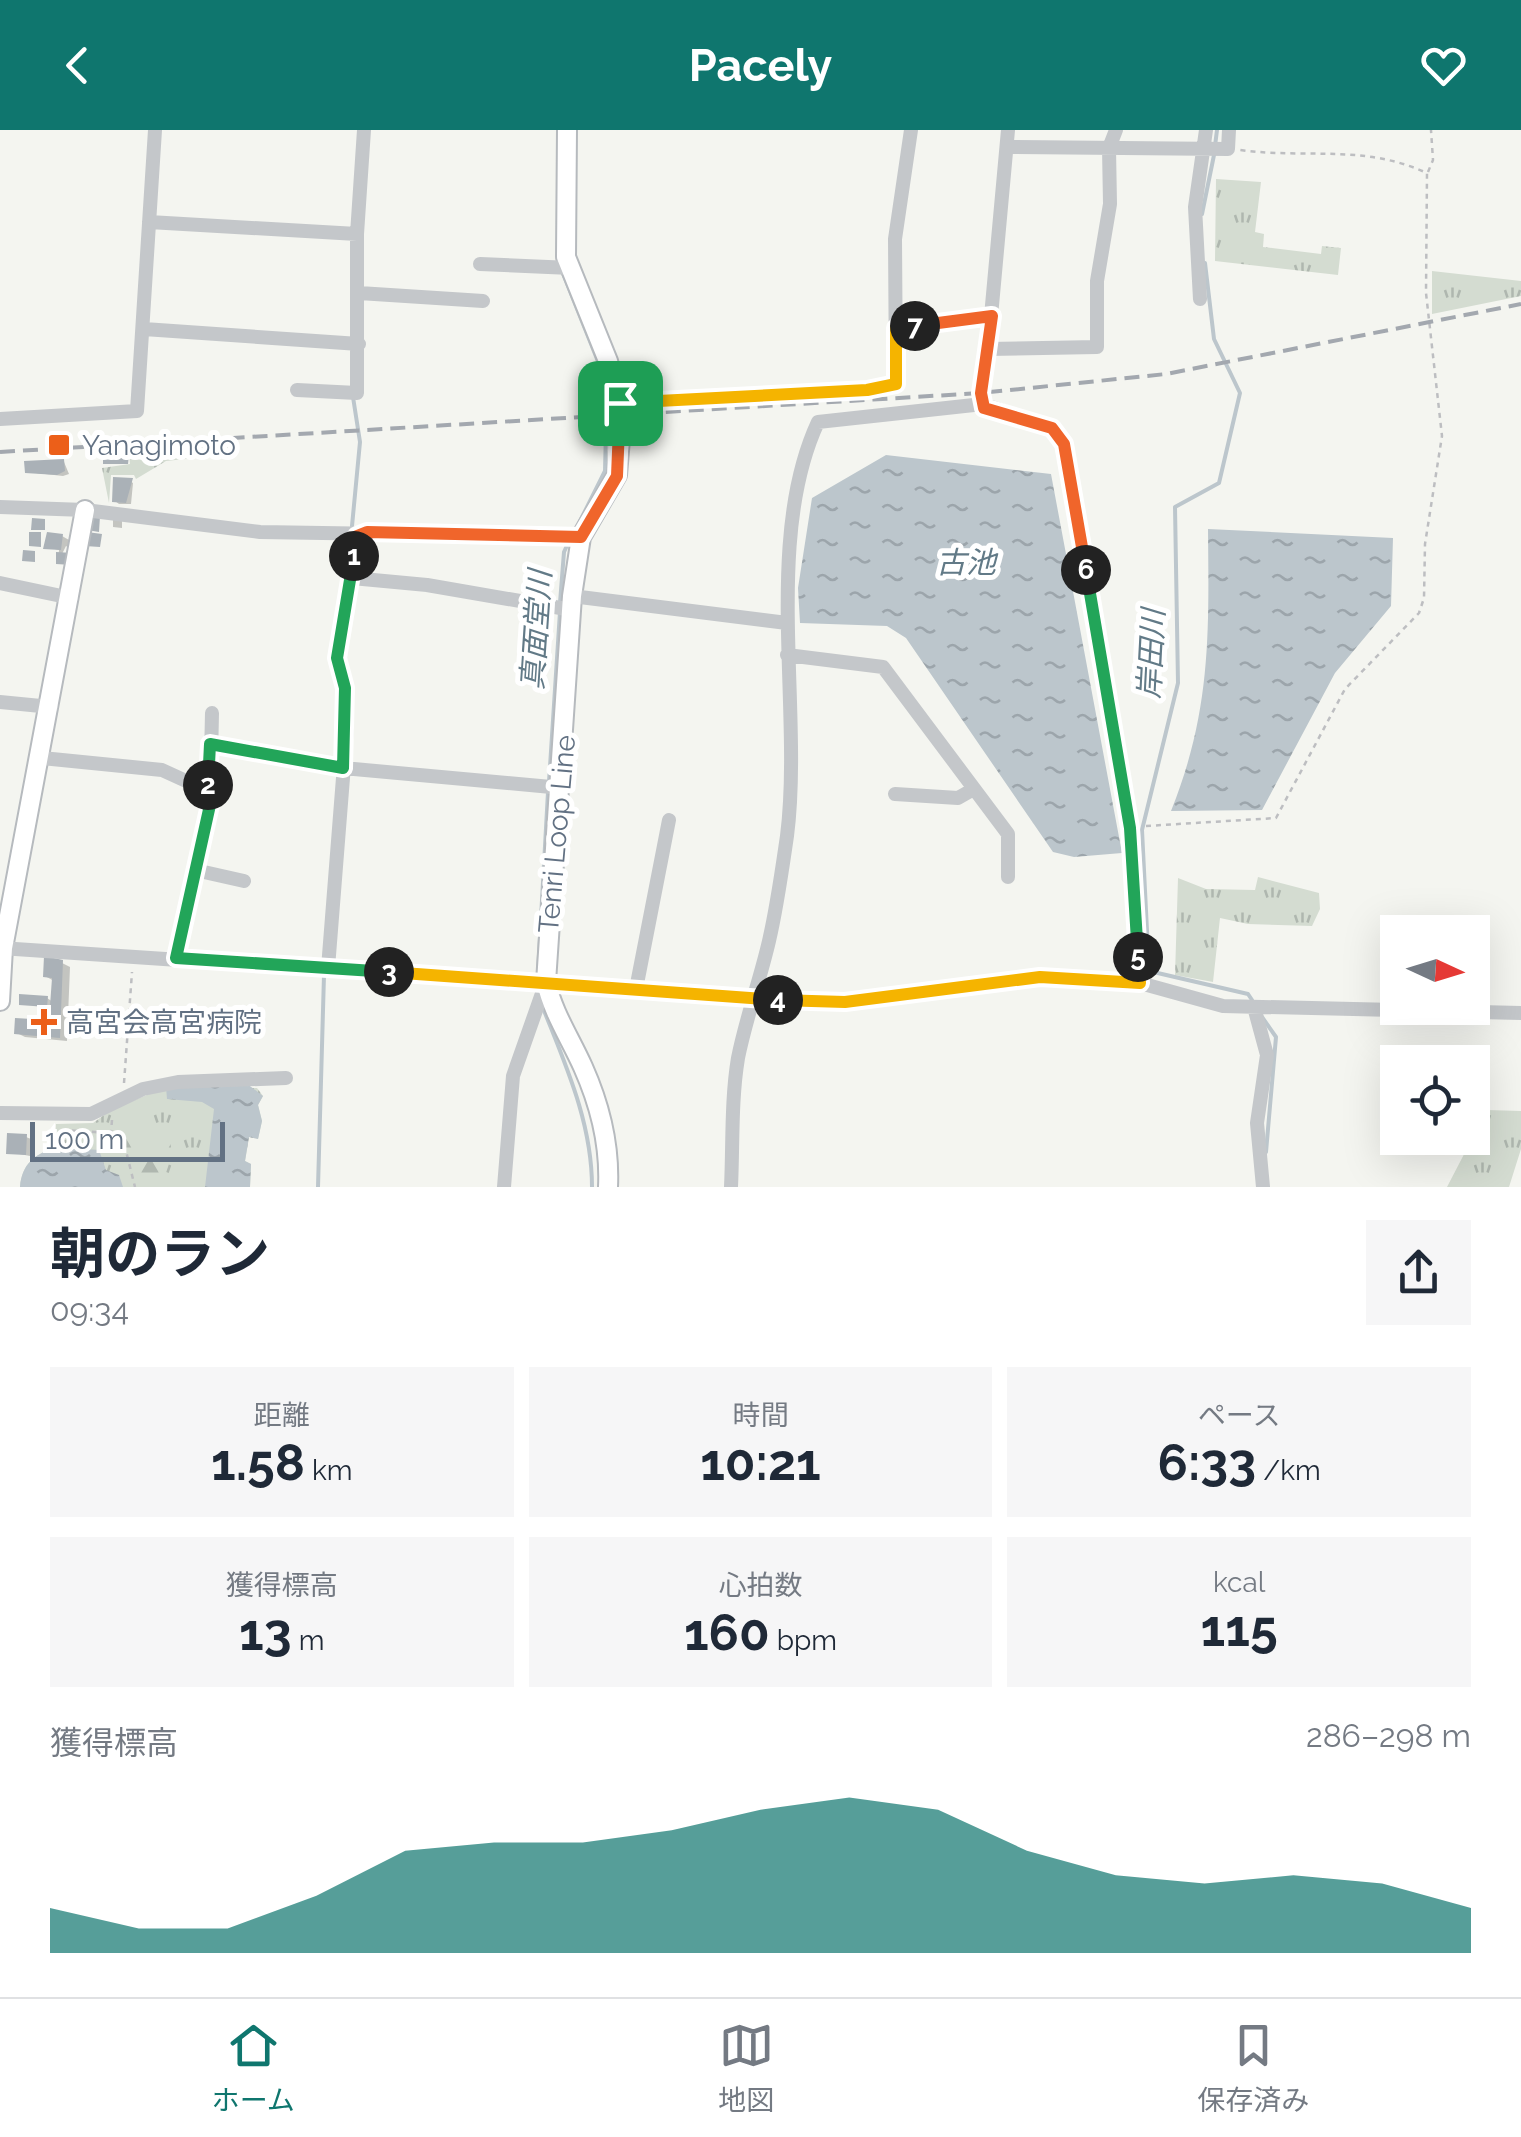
<!DOCTYPE html>
<html lang="ja">
<head>
<meta charset="utf-8">
<style>
  :root { --surface:#fff; --page:#f6f6f7; --text:#1f2937; --muted:#747a83; --line:#e0e1e3; --accent:#0f766e }
  body { margin:0; font-family:Raleway,"Noto Sans JP",sans-serif; background:var(--page); color:var(--text); height:100vh; display:flex; flex-direction:column; font-size:38px; white-space:nowrap }
  * { box-sizing:border-box; margin:0 }
  p { font-size:32px; color:var(--muted) }
  .icon { flex:none; width:55px; height:55px; fill:none; stroke:currentColor; stroke-width:2; stroke-linecap:round; stroke-linejoin:round }
  .map { position:relative; height:1057px; overflow:hidden }
  .sheet { display:flex; flex-direction:column; background:var(--surface); flex:1 }
  .sheet>* { flex:none }
  .needle { width:65px; rotate:94deg }
  .controls { position:absolute; left:1380px; top:785px; display:grid; gap:20px }
  .controls a { display:grid; place-items:center; width:110px; height:110px; border-radius:0px; background:var(--surface); box-shadow:0 10px 40px #0002; font-size:50px }
  .scale { position:absolute; left:30px; bottom:25px; width:195px; box-sizing:border-box; padding-left:10px; border:5px solid #627183; border-top:0; font-size:28px; line-height:35px; white-space:nowrap; color:#627183; -webkit-text-stroke:8px #fff; paint-order:stroke }
  .pin { position:absolute; display:grid; place-items:center; width:85px; height:85px; color:#fff; margin:-42px; border-radius:20px; box-shadow:0 5px 15px #0006 }
  .km { position:absolute; width:50px; height:50px; margin:-25px; border-radius:50%; background:#222; color:#fff; font-size:28px; line-height:50px; text-align:center }
  .round { display:grid; place-items:center; flex:none; width:105px; height:105px; border-radius:0px; background:var(--page) }
  .overview { display:flex; align-items:center; justify-content:space-between; height:170px; padding:0 50px }
  h1 { font-size:55px; font-weight:700; line-height:75px }
  .metrics { display:grid; grid-template-columns:repeat(3,1fr); gap:15px; height:170px; padding:10px 50px }
  .metrics div { display:grid; align-content:center; border-radius:0px; background:var(--page); text-align:center }
  .metrics b { font-size:50px; font-weight:700 }
  .metrics small { font-size:28px; font-weight:400 }
  .metrics p { font-size:28px }
  .chart { height:280px; padding:20px 50px }
  .chart p { display:flex; justify-content:space-between }
  .chart svg { width:100%; height:180px; margin-top:10px; fill:var(--accent); opacity:.7 }
  header { display:flex; justify-content:space-between; align-items:center; height:130px; padding:0 50px; background:var(--accent); color:#fff; font-size:45px; font-weight:700 }
  .dock { display:flex; justify-content:space-around; align-items:center; height:140px; border-top:2px solid var(--line); background:var(--surface); font-size:28px; color:var(--muted) }
  .dock a { display:grid; justify-items:center; gap:5px }
  .dock .current { color:var(--accent) }
  .map>svg:first-child { display:block }
  .grass { fill:url(#grass-tufts) }
  .forest { fill:url(#forest-firs) }
  .water { fill:url(#water-ripples) }
  .shadow { fill:#0003 }
  .lines { fill:none; stroke-linecap:round; stroke-linejoin:round }
  .stream { stroke:#bcc6cc; stroke-width:4 }
  .building { fill:#aab1b7 }
  .major-casing { stroke:#b6babe; stroke-width:22 }
  .path { stroke:#bdbec1; stroke-width:2.5; stroke-dasharray:5 5; stroke-linecap:butt }
  .minor { stroke:#c4c7ca; stroke-width:14 }
  .major { stroke:#fff; stroke-width:18 }
  .rail { stroke:#a3a8af; stroke-width:4; stroke-dasharray:15 8; stroke-linecap:butt }
  .split-1-casing { stroke:#fff; stroke-width:20 }
  .split-2-casing { stroke:#fff; stroke-width:20 }
  .split-3-casing { stroke:#fff; stroke-width:20 }
  .split-4-casing { stroke:#fff; stroke-width:20 }
  .split-5-casing { stroke:#fff; stroke-width:20 }
  .split-6-casing { stroke:#fff; stroke-width:20 }
  .split-7-casing { stroke:#fff; stroke-width:20 }
  .split-8-casing { stroke:#fff; stroke-width:20 }
  .split-1 { stroke:#f0652b; stroke-width:12 }
  .split-2 { stroke:#22a559; stroke-width:12 }
  .split-3 { stroke:#22a559; stroke-width:12 }
  .split-4 { stroke:#f5b400; stroke-width:12 }
  .split-5 { stroke:#f5b400; stroke-width:12 }
  .split-6 { stroke:#22a559; stroke-width:12 }
  .split-7 { stroke:#f0652b; stroke-width:12 }
  .split-8 { stroke:#f5b400; stroke-width:12 }
  .poi-dot { fill:#ec5f19; stroke:#fff; stroke-width:4 }
  .labels { text-anchor:middle; dominant-baseline:central; stroke-width:10; stroke-linejoin:round; paint-order:stroke }
  .poi-label { font-size:28px; fill:#627183; stroke:#fff; text-anchor:start }
  .street-label { font-size:28px; fill:#627183; stroke:#fff }
  .water-label { font-size:30px; font-style:italic; fill:#627a87; stroke:#fff }
</style>
</head>
<body>
<header><svg class="icon" aria-label="back" viewBox="0 0 24 24"><path d="M15 5l-7 7 7 7"/></svg>Pacely<svg class="icon" aria-label="heart" viewBox="0 0 24 24"><path d="M12 20l-8-8c-3-5 5-10 8-4 3-6 11-1 8 4z"/></svg></header>
<div class="map">
<svg width="1521" height="1057" viewBox="0 0 1521 1057">
  <defs>
    <pattern id="grass-tufts" width="24" height="20" patternUnits="userSpaceOnUse" patternTransform="scale(2.5)"><rect width="24" height="20" fill="#d4dcd1"/><path d="M3 7l-1-3M5 7V3M7 7l1-3M15 17l-1-3M17 17v-4M19 17l1-3" fill="none" stroke="#afb7af"/></pattern>
    <pattern id="forest-firs" width="22" height="20" patternUnits="userSpaceOnUse" patternTransform="scale(2.5)"><rect width="22" height="20" fill="#d4dcd1"/><path d="M5 1l3.5 6h-7zM16 11l3.5 6h-7z" fill="#afb7af"/></pattern>
    <pattern id="water-ripples" width="26" height="14" patternUnits="userSpaceOnUse" patternTransform="scale(2.5)"><rect width="26" height="14" fill="#bcc6cc"/><path d="M2 4q2-2 4 0t4 0M15 11q2-2 4 0t4 0" fill="none" stroke="#9ca5ab"/></pattern>
  </defs>
  <rect width="100%" height="100%" fill="#f4f5f0"/>
  <path class="grass" d="M1216,49L1261,52L1255,102L1264,104L1263,117L1321,124L1322,116L1341,118L1338,145L1215,131Z
    M1432,141L1521,151V166L1432,184Z
    M236,309L233,324L166,331L136,349L134,345H111L109,373L102,338L130,334L129,324L159,322L158,314Z
    M1258,747L1319,763L1320,779L1312,796L1248,794L1220,788L1213,852L1175,845L1178,748L1206,759L1255,760Z
    M166,957L257,958L263,966L258,975L262,991L258,1009L249,1007L245,1031L251,1034L250,1057H20C22,1034 34,1025 55,1017L56,994L93,993L111,980Z
    M1487,980L1521,981V1019L1509,1057H1447Z"/>
  <path class="forest" d="M107,997L168,1003L171,1017L160,1057H130L121,1023Z"/>
  <path class="water" d="M886,325L1051,344L1122,723L1074,727L1053,722L906,508L887,496L800,493L798,458L812,368Z
    M1208,399L1393,408L1391,476L1335,543L1262,680L1171,681C1211,581 1209,505 1208,399Z
    M246,953L263,966L258,975L262,991L258,1009L249,1007L245,1031L251,1034L250,1057H205L214,979L202,972L167,969L166,957Z
    M55,1017L99,1020L106,1040L119,1045L123,1057H20C22,1034 34,1025 55,1017Z"/>
  <path class="shadow" d="M64,332L69,344L63,346L27,342Z
    M128,350L133,353L131,374H119L115,371Z
    M113,389L122,390V398L113,397Z
    M69,404V418L66,416L58,432L59,420L46,417L62,406L69,410Z
    M62,833L70,837L67,911L25,907L17,903L51,893L52,878L21,873L47,868L53,872L54,851L45,846Z
    M26,1007L31,1009L30,1026L9,1022Z"/>
  <g class="lines">
    <path class="stream" d="M1215,16L1217,0
      M1202,84L1214,25
      M1205,133L1214,209L1240,263L1219,353L1175,377L1178,553L1142,700L1149,841L1248,864L1252,870
      M562,141L601,239
      M352,396L360,312L353,267
      M575,401L605,341L607,258
      M560,473L564,422L570,409
      M339,615V584
      M549,652L560,482
      M538,842L548,662
      M543,878C566,936 592,993 592,1057
      M1262,887L1276,907L1266,1022
      M318,1057L324,845"/>
  </g>
  <path class="building" d="M103,325H129L128,334H103Z
    M64,329L65,341L57,345L25,343L24,331Z
    M113,347L133,348L126,373L112,372Z
    M89,385L100,386L99,402L87,400Z
    M32,388L45,389V400H31Z
    M29,402H41V417L29,416Z
    M47,402L63,404L61,420L43,419Z
    M87,402L102,404L100,417L85,416Z
    M23,420L35,421V432L22,431Z
    M56,422L73,423L72,435L56,434Z
    M44,826L63,830L60,908L14,904L15,888L49,890L52,848L43,847Z
    M19,864L48,866L47,877L19,875Z
    M7,1003L27,1004L26,1025L6,1024Z"/>
  <g class="lines">
    <g class="major-casing">
      <path id="major" d="M567,0L566,127L608,231L622,285L617,345L581,407L572,466L546,852C553,883 570,908 583,937C600,975 610,1015 608,1057
        M0,871L3,818L85,380"/>
    </g>
    <path class="path" d="M1428,42L1433,30L1431,0
      M1146,696L1276,688L1345,559L1419,483L1424,468L1425,414L1442,306L1426,163L1427,43C1363,14 1309,29 1240,20
      M124,953L132,842
      M112,990L111,1003L126,1021L135,1057
      M62,1000L111,1003"/>
    <path class="minor" d="M1008,0L983,274L1052,298L1065,314L1130,698L1140,853
      M1008,17L1228,19L1229,0
      M149,92L357,104
      M480,134L571,138
      M359,163L483,171
      M1200,169L1195,77L1206,0
      M896,198L992,186
      M144,199L359,214
      M988,219L1097,217V151L1110,74L1109,18L1116,0
      M297,260L357,263V104L364,0
      M620,273L867,260L896,254L895,109L911,0
      M0,289L137,281L155,0
      M0,377L85,380L260,402L581,407
      M352,448L427,455L572,480
      M0,453L71,468
      M572,466L787,493
      M787,525L883,537L1008,704V747
      M0,572L51,577
      M210,614L343,638L562,658
      M42,628L162,640L208,661
      M895,664L958,668L972,660
      M195,740L244,751
      M0,818L792,871L845,872L1040,847L1140,853L1223,876L1521,883
      M176,828L210,675L212,583
      M328,838L347,597L345,559L337,528L357,406
      M636,859L669,690
      M1254,877L1267,925L1257,993L1263,1057
      M0,983L91,984L143,959L178,952L286,948
      M504,1057L513,946L546,852
      M731,1057C733,1015 731,970 738,928C746,888 760,850 769,811C777,777 782,740 787,706C803,580 763,410 818,292L983,274"/>
    <use href="#major" class="major"/>
    <path class="rail" d="M0,322L981,263L1166,244L1521,174"/>
  </g>
  <g class="lines">
    <g class="split-1-casing">
      <path id="split-1" d="M354,426L357,406L367,402L581,407L617,346L620,273"/>
    </g>
    <g class="split-2-casing">
      <path id="split-2" d="M208,655L210,614L343,638L345,558L337,528L354,426"/>
    </g>
    <g class="split-3-casing">
      <path id="split-3" d="M208,655L210,675L176,828L389,842"/>
    </g>
    <g class="split-4-casing">
      <path id="split-4" d="M389,842L778,870"/>
    </g>
    <g class="split-5-casing">
      <path id="split-5" d="M778,870L845,872L1040,847L1140,853L1138,827"/>
    </g>
    <g class="split-6-casing">
      <path id="split-6" d="M1086,440L1130,698L1138,827"/>
    </g>
    <g class="split-7-casing">
      <path id="split-7" d="M915,196L992,186L981,263L984,278L1052,298L1064,314L1086,440"/>
    </g>
    <g class="split-8-casing">
      <path id="split-8" d="M620,273L867,260L896,254V198L915,196"/>
    </g>
    <use href="#split-1" class="split-1"/>
    <use href="#split-2" class="split-2"/>
    <use href="#split-3" class="split-3"/>
    <use href="#split-4" class="split-4"/>
    <use href="#split-5" class="split-5"/>
    <use href="#split-6" class="split-6"/>
    <use href="#split-7" class="split-7"/>
    <use href="#split-8" class="split-8"/>
  </g>
  <g class="poi-dot">
    <rect x="47" y="303" width="24" height="24" rx="5"/>
    <path d="M39 877h10v10h10v10h-10v10h-10v-10h-10v-10h10z"/>
  </g>
  <g class="labels">
    <g class="poi-label">
      <text x="82" y="315">Yanagimoto</text>
      <text x="66" y="892">高宮会高宮病院</text>
    </g>
    <g class="street-label">
      <text transform="translate(557 704) rotate(-85)">Tenri Loop Line</text>
    </g>
    <g class="water-label">
      <text x="966" y="432">古池</text>
      <text transform="translate(536 500) rotate(-86)">真面堂川</text>
      <text transform="translate(1151 524) rotate(-87)">岸田川</text>
    </g>
  </g>
</svg>
<div class="controls">
<a><svg class="needle" viewBox="-14 -14 28 28"><path d="M0-13l5 13h-10z" fill="#e53935"/><path d="M0 13l5-13h-10z" fill="#747a83"/></svg></a>
<a><svg class="icon" aria-label="locate" viewBox="0 0 24 24"><circle cx="12" cy="12" r="6"/><path d="M12 2v4M12 18v4M2 12h4M18 12h4"/></svg></a>
</div>
<div class="scale">100 m</div>
<div class="pin" style="left:620px;top:273px;background:#1e9e55"><svg class="icon" aria-label="arrive" viewBox="0 0 24 24"><path d="M6 21V4h12l-3 4 3 4H6"/></svg></div>
<b class="km" style="left:354px;top:426px">1</b>
<b class="km" style="left:208px;top:655px">2</b>
<b class="km" style="left:389px;top:842px">3</b>
<b class="km" style="left:778px;top:870px">4</b>
<b class="km" style="left:1138px;top:827px">5</b>
<b class="km" style="left:1086px;top:440px">6</b>
<b class="km" style="left:915px;top:196px">7</b>
</div>
<section class="sheet">
<div class="overview"><div><h1>朝のラン</h1><p>09:34</p></div><a class="round"><svg class="icon" aria-label="share" viewBox="0 0 24 24"><path d="M12 15V3M7 8l5-5 5 5M5 13v7h14v-7"/></svg></a></div>
<div class="metrics">
<div><p>距離</p><b>1.58<small> km</small></b></div>
<div><p>時間</p><b>10:21</b></div>
<div><p>ペース</p><b>6:33<small> /km</small></b></div>
</div>
<div class="metrics">
<div><p>獲得標高</p><b>13<small> m</small></b></div>
<div><p>心拍数</p><b>160<small> bpm</small></b></div>
<div><p>kcal</p><b>115</b></div>
</div>
<div class="chart"><p><span>獲得標高</span>286–298 m</p>
<svg viewBox="0 0 160 44" preserveAspectRatio="none"><path d="M0 44V33L10 38L20 38L30 30L40 19L50 17L60 17L70 14L80 9L90 6L100 9L110 19L120 25L130 27L140 25L150 27L160 33V44z"/></svg>
</div>
</section>
<nav class="dock">
<a class="current"><svg class="icon" aria-label="home" viewBox="0 0 24 24"><path d="M3 11l9-7 9 7M6 9v11h12V9"/></svg>ホーム</a>
<a><svg class="icon" aria-label="map" viewBox="0 0 24 24"><path d="M3 6l6-2 6 2 6-2v14l-6 2-6-2-6 2zM9 4v14M15 6v14"/></svg>地図</a>
<a><svg class="icon" aria-label="saved" viewBox="0 0 24 24"><path d="M7 4h10v16l-5-4-5 4z"/></svg>保存済み</a>
</nav>
</body>
</html>
